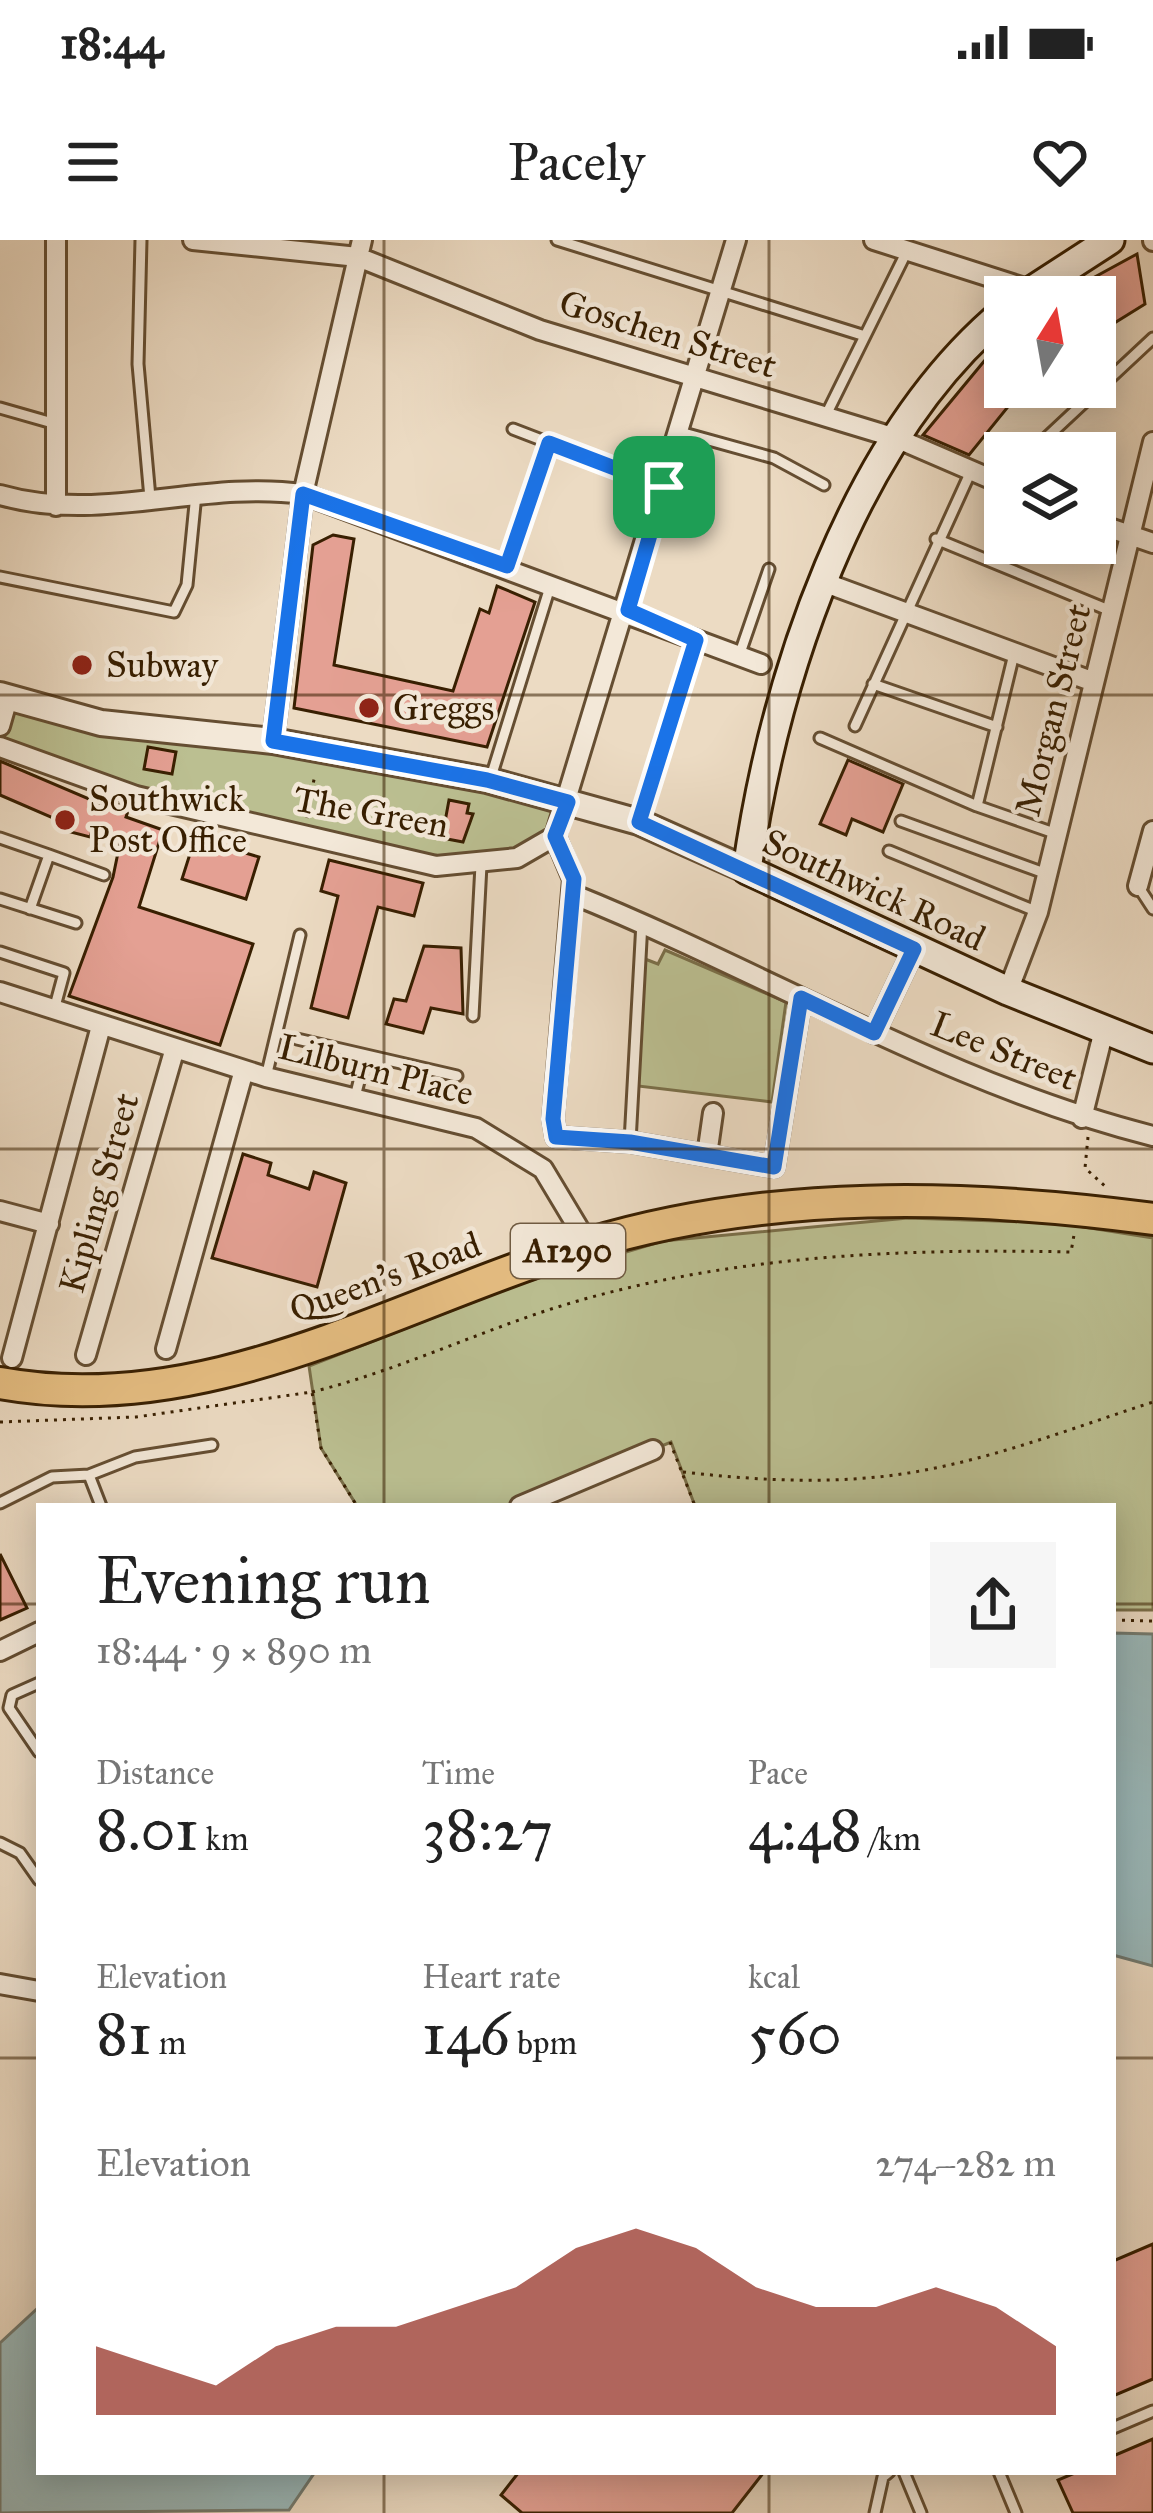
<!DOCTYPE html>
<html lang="en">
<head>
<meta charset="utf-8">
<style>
  :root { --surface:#fff; --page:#f6f6f6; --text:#222; --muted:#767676; --accent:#8f2418 }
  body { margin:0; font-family:"IM FELL Great Primer",serif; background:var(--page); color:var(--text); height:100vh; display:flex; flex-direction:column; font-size:45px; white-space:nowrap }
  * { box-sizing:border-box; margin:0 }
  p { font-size:39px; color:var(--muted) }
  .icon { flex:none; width:66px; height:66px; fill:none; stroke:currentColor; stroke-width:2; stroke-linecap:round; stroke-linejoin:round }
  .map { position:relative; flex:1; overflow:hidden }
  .details { position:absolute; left:36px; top:1263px; width:1080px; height:972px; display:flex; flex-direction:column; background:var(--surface); border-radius:0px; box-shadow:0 6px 30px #0003 }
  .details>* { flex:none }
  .needle { width:78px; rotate:11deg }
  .tools { position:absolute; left:984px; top:36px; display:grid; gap:24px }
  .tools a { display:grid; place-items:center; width:132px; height:132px; border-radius:0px; background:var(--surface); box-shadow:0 6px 30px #0003; font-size:60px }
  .pin { position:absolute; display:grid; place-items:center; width:102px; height:102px; color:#fff; margin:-51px; border-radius:24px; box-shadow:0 6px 18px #0006 }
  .round { display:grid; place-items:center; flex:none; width:126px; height:126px; border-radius:0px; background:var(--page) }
  .summary { display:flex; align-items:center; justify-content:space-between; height:204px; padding:0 60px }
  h1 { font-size:66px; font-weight:600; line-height:90px }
  .stats { display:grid; grid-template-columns:repeat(3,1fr); gap:18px; height:204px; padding:12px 60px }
  .stats div { display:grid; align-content:center }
  .stats b { font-size:60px; font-weight:600 }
  .stats small { font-size:33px; font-weight:400 }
  .stats p { font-size:33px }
  .chart { height:336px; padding:24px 60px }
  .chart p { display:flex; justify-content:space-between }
  .chart svg { width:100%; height:216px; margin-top:12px; fill:var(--accent); opacity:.7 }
  .status { display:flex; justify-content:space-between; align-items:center; height:84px; padding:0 60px; background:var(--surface); direction:ltr }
  .status svg { height:33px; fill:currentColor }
  header { display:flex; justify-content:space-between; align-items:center; height:156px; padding:0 60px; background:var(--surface); font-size:54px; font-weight:600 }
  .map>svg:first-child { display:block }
  .green { fill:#bbbf91; stroke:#7a6f49; stroke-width:3 }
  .water { fill:#9ab9bb; stroke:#737b71; stroke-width:3 }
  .building { fill:#e4a093; stroke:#381f01; stroke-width:3 }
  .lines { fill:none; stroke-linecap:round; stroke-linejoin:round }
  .service-casing { stroke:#654e32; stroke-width:15 }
  .minor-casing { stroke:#654e32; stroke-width:24 }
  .tertiary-casing { stroke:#654e32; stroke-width:30 }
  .secondary-casing { stroke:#381f01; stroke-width:33 }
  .primary-casing { stroke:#381f01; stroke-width:36 }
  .path { stroke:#381f01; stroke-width:3; stroke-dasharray:3 6; stroke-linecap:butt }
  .service { stroke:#f3e8d8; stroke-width:9 }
  .minor { stroke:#f3e8d8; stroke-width:18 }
  .tertiary { stroke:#f3e8d8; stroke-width:24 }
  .secondary { stroke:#f3e8d8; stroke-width:27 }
  .primary { stroke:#e6be82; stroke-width:30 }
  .route-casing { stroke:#fff; stroke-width:24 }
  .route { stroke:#1a73e8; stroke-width:15 }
  .grid { fill:none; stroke:#381f01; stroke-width:3; stroke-opacity:0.55 }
  .poi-dot { fill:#8f2418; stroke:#f3e8d8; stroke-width:4.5 }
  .labels { text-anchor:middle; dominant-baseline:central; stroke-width:9; stroke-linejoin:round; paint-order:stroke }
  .shield { fill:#f3e8d8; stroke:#705b42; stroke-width:3 }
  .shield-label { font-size:33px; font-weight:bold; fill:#381f01 }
  .street-label { font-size:36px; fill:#381f01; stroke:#f3e8d8 }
  .poi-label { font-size:36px; fill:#381f01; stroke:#f3e8d8; text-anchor:start }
</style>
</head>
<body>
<div class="status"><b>18:44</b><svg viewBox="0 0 49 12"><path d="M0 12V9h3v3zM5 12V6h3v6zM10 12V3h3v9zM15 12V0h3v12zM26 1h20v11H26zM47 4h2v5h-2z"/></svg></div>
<header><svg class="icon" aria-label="menu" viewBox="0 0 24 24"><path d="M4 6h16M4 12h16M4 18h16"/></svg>Pacely<svg class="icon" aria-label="heart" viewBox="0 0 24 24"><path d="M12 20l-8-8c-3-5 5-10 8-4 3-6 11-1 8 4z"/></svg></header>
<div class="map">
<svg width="1153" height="2273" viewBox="0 0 1153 2273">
  <rect width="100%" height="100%" fill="#ecdbc3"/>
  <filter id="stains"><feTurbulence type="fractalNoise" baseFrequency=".00167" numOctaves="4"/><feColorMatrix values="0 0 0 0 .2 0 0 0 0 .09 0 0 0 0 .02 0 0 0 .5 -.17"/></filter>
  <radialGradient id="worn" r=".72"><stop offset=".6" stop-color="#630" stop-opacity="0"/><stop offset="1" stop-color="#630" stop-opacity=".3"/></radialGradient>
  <path class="green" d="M8,458L568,562L555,596L481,625L304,599L0,507Z
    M665,710L786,762L772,862L638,846L645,719L658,724Z
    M908,978L1059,983L1153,998V1370H1113V1266H695L671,1202L520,1266H357L321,1208L309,1126L522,1043L663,1001Z"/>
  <path class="water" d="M1113,1393L1153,1394V1726L1113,1715Z
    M39,2067V2232H315L289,2270L0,2273V2103Z"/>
  <path class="building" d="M1137,14L1145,64L1095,95V57H1058Z
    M1005,96V147H1024L969,215L923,195Z
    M333,295L354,299L334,425L453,451L480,369L489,373L497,346L535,362L487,507L294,468L313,305Z
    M148,507L176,512L172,534L144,529Z
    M848,520L903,544L883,592L852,579L846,595L820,584Z
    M0,521L110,568L112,562L129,568L126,577L163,590L139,667L253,704L220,805L69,756L113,637L121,598L93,588L90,597L63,590L65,583L0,555Z
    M449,560L469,564L467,573L473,574L463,602L442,598Z
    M195,598L259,617L246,659L182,639Z
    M329,620L423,643L414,676L378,667L348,778L311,768L338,656L321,651Z
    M424,706L461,708L463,774L431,768L423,793L386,784L394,759L406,761Z
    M243,914L271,923L268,935L309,949L314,932L346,943L317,1047L212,1018Z
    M0,1314L27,1368L0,1380Z
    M1153,2004V2139L1113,2156V2021Z
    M1153,2199V2273H1073L1058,2240L1077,2232H1113V2216Z
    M519,2232H764L732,2273H522L501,2255Z"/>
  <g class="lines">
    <g class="service-casing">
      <path id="service" d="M141,0L138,124L150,258
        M557,0L865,96
        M0,168L56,184
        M825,177L907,11
        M513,189L664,247
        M680,192L774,218L824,245
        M1030,213L1153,98
        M936,299L1111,371
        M507,325L549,203
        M0,337L174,372L187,345L196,254
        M739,416L769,329
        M873,444L997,487
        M855,486L972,229
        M820,498L977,566L1057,594
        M491,537L550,347
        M977,566L1014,414
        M901,581L1047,634
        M639,582L696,400
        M0,598L49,615
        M889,611L1038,672
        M1138,646L1153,669
        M0,659L76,683
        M30,669L49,615L104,635
        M0,712L64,733L54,770
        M473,776L481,625
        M297,799L457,836
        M266,837L300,695
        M355,857L365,818
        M630,902L642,682
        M0,1263L52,1237L89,1235
        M101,1266L89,1235L135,1217L212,1205
        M39,1443L12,1455L9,1468L39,1512
        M0,1603L20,1613L39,1640
        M1113,2188L1153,2171
        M904,2232L921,2273
        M999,2232L1016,2273
        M875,2273L883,2237L889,2232"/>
    </g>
    <g class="minor-casing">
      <path id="minor" d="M56,0V266
        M193,0L358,17L540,90L896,198L1005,245
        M874,0L1031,50
        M1153,0V1
        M0,255C101,284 201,240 303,254L761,424
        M1095,283L1153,303
        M823,342L1094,442
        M0,486L8,458
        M273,501L303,254L362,0
        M0,507L136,556L436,626L517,618L555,596L736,0
        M555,596L573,639L553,879L556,897L630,902L774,927L801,758
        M1138,646L1153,591
        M572,654C766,732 949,845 1153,896
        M1008,751L1038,672L1153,202
        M0,752L266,837L476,888L543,929L588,1004
        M874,793L914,709
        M1082,878L1104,790
        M707,915L713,873
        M0,971L49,984
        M166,1109L244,830
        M86,1115L175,808
        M12,1118L101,786
        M520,1266L653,1210
        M0,1411L39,1392
        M0,1744L39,1751"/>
    </g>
    <g class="tertiary-casing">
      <path id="tertiary" d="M0,455L101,483L273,501L487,540L639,582L747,630"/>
    </g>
    <g class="secondary-casing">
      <path id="secondary" d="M1022,57L1110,0
        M1005,71C852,198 774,440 747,630L1008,751L1153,809"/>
    </g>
    <g class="primary-casing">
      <path id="primary" d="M0,1143C207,1181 395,1064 585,1005C768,949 966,954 1153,979"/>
    </g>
    <path class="path" d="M307,578L315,534
      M1088,897L1085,928L1105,946
      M312,1152C392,1132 467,1097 545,1071C714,1016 895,1008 1071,1012L1074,995
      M0,1182L136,1177L312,1152L321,1208L357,1266
      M670,1202L695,1266
      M683,1232C745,1239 805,1243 867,1238C966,1230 1060,1192 1153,1162
      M1113,1380L1153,1381"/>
    <use href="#service" class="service"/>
    <use href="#minor" class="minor"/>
    <use href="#tertiary" class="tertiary"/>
    <use href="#secondary" class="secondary"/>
    <use href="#primary" class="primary"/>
  </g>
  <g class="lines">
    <g class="route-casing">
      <path id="route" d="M549,203L664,247L628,370L696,400L639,582L914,709L874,793L801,758L774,927L630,902L556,897L553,879L574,639L555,596L568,562L487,540L273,501L303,254L507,326Z"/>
    </g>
    <use href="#route" class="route"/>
  </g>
  <path class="grid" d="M384,0V1266M769,0V1266M0,455H1153M0,909H1153M0,1364H39M1113,1364H1153M0,1818H39M1113,1818H1153M384,2232V2273M769,2232V2273"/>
  <g class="poi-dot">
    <circle cx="82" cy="425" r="12"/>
    <circle cx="369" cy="468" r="12"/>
    <circle cx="65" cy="580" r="12"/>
  </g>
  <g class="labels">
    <rect class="shield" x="511" y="984" width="114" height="54" rx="9"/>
    <g class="shield-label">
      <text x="568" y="1011">A1290</text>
    </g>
    <g class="street-label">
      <text transform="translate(668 94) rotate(17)">Goschen Street</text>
      <text transform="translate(1053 470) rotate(-76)">Morgan Street</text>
      <text transform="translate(371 572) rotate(10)">The Green</text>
      <text transform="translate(874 650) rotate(25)">Southwick Road</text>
      <text transform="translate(1004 811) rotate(22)">Lee Street</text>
      <text transform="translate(376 830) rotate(14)">Lilburn Place</text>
      <text transform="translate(99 953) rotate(-74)">Kipling Street</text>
      <text transform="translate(385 1037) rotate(-20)">Queen's Road</text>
    </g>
    <g class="poi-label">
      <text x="106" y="425">Subway</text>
      <text x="393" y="468">Greggs</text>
      <text x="89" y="559">Southwick<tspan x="89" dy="41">Post Office</tspan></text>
    </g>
  </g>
  <rect width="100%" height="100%" filter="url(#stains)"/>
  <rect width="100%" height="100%" fill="url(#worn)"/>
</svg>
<div class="tools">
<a><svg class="needle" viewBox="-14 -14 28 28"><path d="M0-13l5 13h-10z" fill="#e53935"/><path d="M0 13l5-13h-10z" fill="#767676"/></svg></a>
<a><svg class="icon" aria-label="layers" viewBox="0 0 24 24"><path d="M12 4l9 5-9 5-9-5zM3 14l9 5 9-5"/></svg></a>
</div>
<div class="pin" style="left:664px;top:247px;background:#1e9e55"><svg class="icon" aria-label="arrive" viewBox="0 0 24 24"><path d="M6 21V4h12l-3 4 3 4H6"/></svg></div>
<section class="details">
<div class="summary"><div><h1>Evening run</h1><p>18:44 · 9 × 890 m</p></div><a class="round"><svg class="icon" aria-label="share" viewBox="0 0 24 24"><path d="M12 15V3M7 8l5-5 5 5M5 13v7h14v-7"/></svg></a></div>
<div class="stats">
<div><p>Distance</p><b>8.01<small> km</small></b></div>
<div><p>Time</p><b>38:27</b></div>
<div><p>Pace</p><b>4:48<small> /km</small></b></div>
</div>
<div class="stats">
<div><p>Elevation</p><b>81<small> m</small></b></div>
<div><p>Heart rate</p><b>146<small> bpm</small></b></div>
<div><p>kcal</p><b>560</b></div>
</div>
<div class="chart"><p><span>Elevation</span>274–282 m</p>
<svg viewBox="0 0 160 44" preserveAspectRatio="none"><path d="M0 44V30L10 34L20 38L30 30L40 26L50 26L60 22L70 18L80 10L90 6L100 10L110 18L120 22L130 22L140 18L150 22L160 30V44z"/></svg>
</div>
</section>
</div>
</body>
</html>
